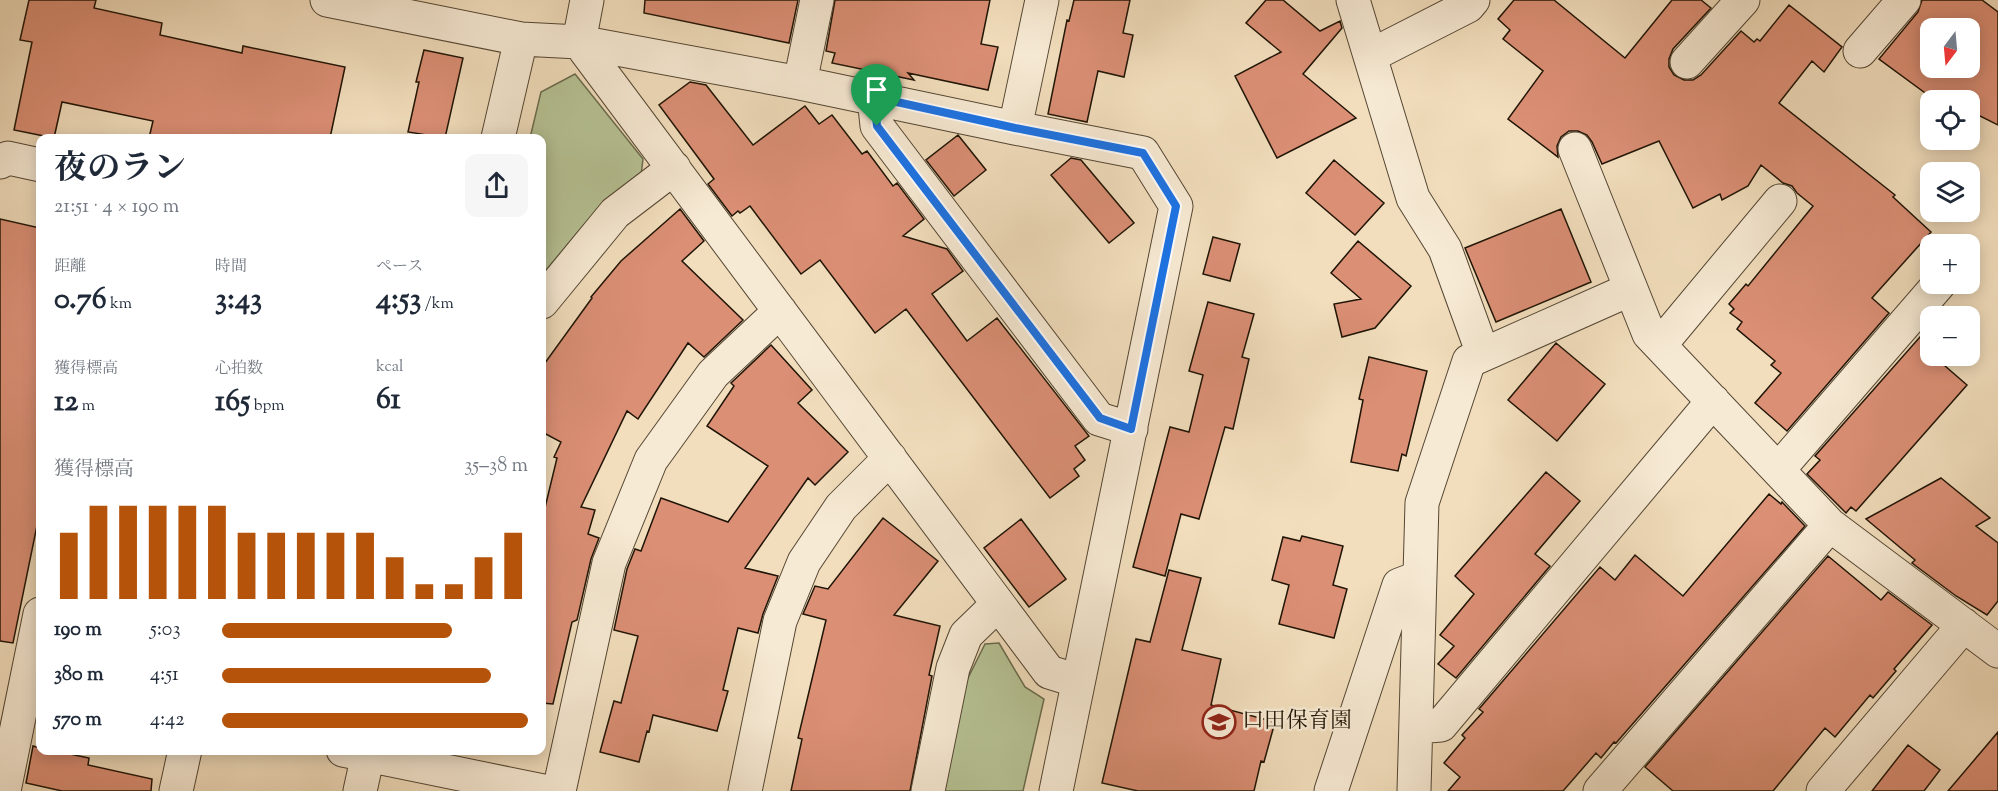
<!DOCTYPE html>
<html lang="ja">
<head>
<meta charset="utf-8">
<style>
  :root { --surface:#fff; --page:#f6f6f7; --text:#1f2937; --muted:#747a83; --accent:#b45309 }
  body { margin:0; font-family:"Sorts Mill Goudy","Noto Serif JP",serif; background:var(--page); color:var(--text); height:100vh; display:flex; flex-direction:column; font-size:22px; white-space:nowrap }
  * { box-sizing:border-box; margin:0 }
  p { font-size:20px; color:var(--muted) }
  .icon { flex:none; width:33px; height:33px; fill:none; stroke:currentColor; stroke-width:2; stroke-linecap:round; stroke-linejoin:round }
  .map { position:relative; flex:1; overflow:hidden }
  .sheet { position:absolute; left:36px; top:134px; width:510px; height:621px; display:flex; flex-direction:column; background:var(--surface); border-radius:12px; box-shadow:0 3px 15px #0003 }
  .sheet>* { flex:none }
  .needle { width:39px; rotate:196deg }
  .controls { position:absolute; left:1920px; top:18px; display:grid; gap:12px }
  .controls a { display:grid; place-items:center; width:60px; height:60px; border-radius:12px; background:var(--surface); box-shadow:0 3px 15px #0003; font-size:30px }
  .pin { position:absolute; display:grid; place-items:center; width:51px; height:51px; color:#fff; margin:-62px -26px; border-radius:50% 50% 50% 0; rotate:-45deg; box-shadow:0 0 6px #0007 }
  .pin .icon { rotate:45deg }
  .round { display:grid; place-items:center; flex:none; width:63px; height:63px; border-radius:12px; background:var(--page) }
  .overview { display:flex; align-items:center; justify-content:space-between; height:102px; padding:0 18px }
  h1 { font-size:33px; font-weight:700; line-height:45px }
  .stats { display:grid; grid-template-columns:repeat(3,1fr); gap:9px; height:102px; padding:6px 18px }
  .stats div { display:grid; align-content:center }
  .stats b { font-size:30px; font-weight:700 }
  .stats small { font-size:16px; font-weight:400 }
  .stats p { font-size:16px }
  .chart { height:168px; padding:12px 18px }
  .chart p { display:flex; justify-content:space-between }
  .chart svg { width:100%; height:108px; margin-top:6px; stroke:var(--accent); stroke-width:6 }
  ul { padding:0 18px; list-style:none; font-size:20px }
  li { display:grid; grid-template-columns:96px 72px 1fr; align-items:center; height:45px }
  li i { height:15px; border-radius:8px; background:var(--accent) }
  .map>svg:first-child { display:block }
  .green { fill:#b6c294; stroke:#6a6b4c; stroke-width:1.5 }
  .building { fill:#db8f75; stroke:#1f1405; stroke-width:1.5; fill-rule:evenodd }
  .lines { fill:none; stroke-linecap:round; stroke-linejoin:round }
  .minor-casing { stroke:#544633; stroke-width:35 }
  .minor { stroke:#f7ead4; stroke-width:33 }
  .route-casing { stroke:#fff; stroke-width:12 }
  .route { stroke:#1a73e8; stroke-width:8 }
  .labels { text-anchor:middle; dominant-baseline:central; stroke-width:5; stroke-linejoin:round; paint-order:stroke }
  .poi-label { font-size:22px; fill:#1f1405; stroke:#f7ead4; text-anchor:start }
</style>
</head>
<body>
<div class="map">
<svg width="1998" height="791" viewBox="0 0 1998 791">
  <rect width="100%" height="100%" fill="#f2debd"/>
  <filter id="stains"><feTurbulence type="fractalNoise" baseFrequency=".00333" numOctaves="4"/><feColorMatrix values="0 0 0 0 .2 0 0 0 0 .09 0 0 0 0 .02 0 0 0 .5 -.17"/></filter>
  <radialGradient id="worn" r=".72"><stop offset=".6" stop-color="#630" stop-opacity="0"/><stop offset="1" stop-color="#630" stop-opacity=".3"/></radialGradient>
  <path class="green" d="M575,74L643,159L641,175L583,226L542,275V138H530L541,92Z
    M999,643L1025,687L1044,699L1023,791H943L964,686L985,644Z"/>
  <path class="building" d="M29,0H96L94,8L162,23L160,35L242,53L243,46L345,67L330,138H149L153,121L62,102L54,138L14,130L32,42L20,40Z
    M645,0H798L789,43L644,13Z
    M835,0H990L981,44L998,47L988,90L908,73L914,80L832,63L835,53L826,51Z
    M1074,0H1130L1123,33L1133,35L1124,77L1098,71L1087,122L1048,114L1067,20L1069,21Z
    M1266,0H1283L1320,31L1340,21L1342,28L1303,74L1356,118L1277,158L1235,76L1281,52L1246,23Z
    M1514,0H1554L1625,58L1672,0H1701L1711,8L1673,49L1669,59V67L1674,75L1684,80H1693L1701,75L1741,31L1754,42L1757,39L1760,41L1789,5L1842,47L1824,72L1812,61L1779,103L1895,195L1893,197L1931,232L1872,298L1889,313L1787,431L1755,403L1781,373L1771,365L1775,361L1737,329L1742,322L1730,313L1734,309L1729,304L1746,284L1748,286L1813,206L1797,193L1792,186L1783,183L1761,165L1748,186L1722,200L1720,194L1693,208L1659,141L1602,164L1592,142L1587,135L1578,131H1569L1561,137L1557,146L1558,157L1508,119L1543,71L1503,39L1510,30L1498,19Z
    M1922,0H1982L1998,12V125L1970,111V100H1950L1935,93L1932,98L1879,59L1918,12ZM1930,28H1970V68H1930Z
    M424,50L463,58L445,138L408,132L419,82H416Z
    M690,82L706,85L753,145L805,106L819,124L832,115L862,154L867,151L893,186L897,183L924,219L903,236L947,249L963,271L932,294L967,341L997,318L1089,436L1075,446L1085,460L1074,469L1079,476L1050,498L906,309L875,333L820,260L801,274L750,206L740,213L738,211L732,216L708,184L714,179L659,105Z
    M958,135L986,170L954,196L926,160Z
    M1071,158L1081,160L1134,223L1109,243L1051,175Z
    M1334,160L1384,203L1355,235L1306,193Z
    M680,209L704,241L682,261L743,320L704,357L688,343L638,419L627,411L581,507L595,510L588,534L599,538L591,559L577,620L572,622L553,704L542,703V520L557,458L554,457L561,442L542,432V367L592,298L591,297L621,261Z
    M1561,209L1591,282L1496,322L1465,248Z
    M0,219L40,228V511L13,643L0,641Z
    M1213,237L1240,244L1230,281L1203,274Z
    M1358,241L1411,286L1375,328L1342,337L1334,304L1361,299L1331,273Z
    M1208,302L1254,314L1242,357L1249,359L1233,429L1225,427L1199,519L1181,514L1165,576L1133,567L1170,427L1189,432L1203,375L1189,371Z
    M1927,329L1930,332V356H1940L1937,359L1967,385L1856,511L1851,507L1846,513L1807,474L1820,460L1815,456Z
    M1556,343L1605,384L1557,441L1508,400Z
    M771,345L812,390L798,403L848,452L815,485L808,478L745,568L778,576L763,614L758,633L738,628L723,690L728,691L717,731L653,715L649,732L647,731L639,762L600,752L614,701L621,703L638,636L614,630L627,569L635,549L641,551L661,498L728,522L768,466L707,426L734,386L731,383Z
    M1369,357L1427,371L1406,456L1402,454L1398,471L1351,462L1363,400L1359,399Z
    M1546,472L1580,501L1535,554L1550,566L1456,678L1438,664L1454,646L1440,635L1474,594L1455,576Z
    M1941,478L1990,518L1976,526L1998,543V601L1987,615L1956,596L1912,563L1915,560L1866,519Z
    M1769,494L1781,504L1782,502L1805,526L1616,743L1614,742L1601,758L1596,753L1563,791H1448L1460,777L1444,763L1465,738L1462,735L1483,712L1479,709L1600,567L1615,580L1635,555L1683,596Z
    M883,518L938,561L894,615L940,626L929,675L932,676L910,791H791L802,739L798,738L826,620L803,614L815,586L828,589Z
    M1021,519L1066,579L1029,607L984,548Z
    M1302,536L1343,546L1333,585L1347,589L1334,638L1279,624L1289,585L1272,580L1283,537L1300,541Z
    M1828,556L1881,600L1888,592L1932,625L1894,669L1896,671L1873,698L1870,695L1835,737L1825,728L1773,791H1673L1645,767Z
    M1169,570L1201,578L1182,650L1221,659L1211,705L1275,722L1264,762L1261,761L1254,791H1138L1102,783L1136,639L1150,642Z
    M1998,732V791H1948Z
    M1908,745L1940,770L1924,791H1872Z
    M33,746L40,748V750H51L89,758L88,765L152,779L151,791H62L26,783Z"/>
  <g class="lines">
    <g class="minor-casing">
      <path id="minor" d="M327,0L521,39L579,42L800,83L1015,128L1143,153L1176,206L1056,791
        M587,0L579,42L1049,672L1078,681
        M1353,0L1413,198L1445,249L1483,354
        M1860,51L1904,0
        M1370,56L1468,6L1473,0
        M1687,62L1743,0
        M800,83L817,0
        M874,97L877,126L1099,419L1131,429
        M1015,128L1042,0
        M498,138L521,39
        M1575,149L1649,334L1830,525L1998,651
        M0,162L8,158L40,165
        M542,302L615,213L674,168
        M1660,345L1780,201
        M1778,470L1939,284
        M1416,727L1441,725L1713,401
        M343,750L543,791
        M4,791L40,614
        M176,791L185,750
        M360,791L369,750
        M559,791L609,563L651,460L713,374L780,311
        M745,791L780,621L804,562L841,507L890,458
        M928,791L953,668L966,635L998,604
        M1331,791L1399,585L1420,577
        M1414,791L1422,503L1469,361L1631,289
        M1600,791L1830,525
        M1823,791L1964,625"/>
    </g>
    <use href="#minor" class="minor"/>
  </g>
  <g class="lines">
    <g class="route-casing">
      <path id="route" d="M874,97L1015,128L1143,153L1176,206L1131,429L1100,418L877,126Z"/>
    </g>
    <use href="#route" class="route"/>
  </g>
  <defs>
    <g id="school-ring" transform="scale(1.725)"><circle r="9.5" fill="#f7ead4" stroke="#8f2418" stroke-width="1.5"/><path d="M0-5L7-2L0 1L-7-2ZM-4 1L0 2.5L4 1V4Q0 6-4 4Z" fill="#8f2418"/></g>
  </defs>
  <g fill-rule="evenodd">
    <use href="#school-ring" x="1219" y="722"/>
  </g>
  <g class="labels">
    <g class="poi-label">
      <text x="1242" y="722">口田保育園</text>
    </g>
  </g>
  <rect width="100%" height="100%" filter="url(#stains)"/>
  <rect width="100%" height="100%" fill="url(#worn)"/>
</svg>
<div class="controls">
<a><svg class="needle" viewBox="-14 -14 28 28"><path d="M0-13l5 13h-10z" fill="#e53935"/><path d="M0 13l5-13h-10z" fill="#747a83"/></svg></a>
<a><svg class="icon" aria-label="locate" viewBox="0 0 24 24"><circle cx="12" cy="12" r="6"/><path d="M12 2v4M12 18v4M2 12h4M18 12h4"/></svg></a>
<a><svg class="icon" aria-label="layers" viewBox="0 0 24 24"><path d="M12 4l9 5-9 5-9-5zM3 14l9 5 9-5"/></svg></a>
<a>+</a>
<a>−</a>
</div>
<div class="pin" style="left:877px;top:126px;background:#1e9e55"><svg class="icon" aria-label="arrive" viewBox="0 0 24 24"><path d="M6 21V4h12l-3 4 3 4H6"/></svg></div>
<section class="sheet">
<div class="overview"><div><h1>夜のラン</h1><p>21:51 · 4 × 190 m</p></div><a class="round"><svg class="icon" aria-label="share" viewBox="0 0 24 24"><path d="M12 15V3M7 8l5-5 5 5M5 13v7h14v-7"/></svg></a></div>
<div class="stats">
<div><p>距離</p><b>0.76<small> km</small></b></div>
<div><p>時間</p><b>3:43</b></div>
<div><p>ペース</p><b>4:53<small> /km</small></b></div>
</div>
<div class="stats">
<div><p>獲得標高</p><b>12<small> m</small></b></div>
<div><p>心拍数</p><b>165<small> bpm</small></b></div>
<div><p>kcal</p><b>61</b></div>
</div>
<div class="chart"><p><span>獲得標高</span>35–38 m</p>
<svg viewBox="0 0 160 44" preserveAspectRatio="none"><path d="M5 44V17M15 44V6M25 44V6M35 44V6M45 44V6M55 44V6M65 44V17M75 44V17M85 44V17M95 44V17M105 44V17M115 44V27M125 44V38M135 44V38M145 44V27M155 44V17"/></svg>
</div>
<ul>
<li><b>190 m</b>5:03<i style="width:75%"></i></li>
<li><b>380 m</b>4:51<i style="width:88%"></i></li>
<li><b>570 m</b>4:42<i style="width:100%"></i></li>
</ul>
</section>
</div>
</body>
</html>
